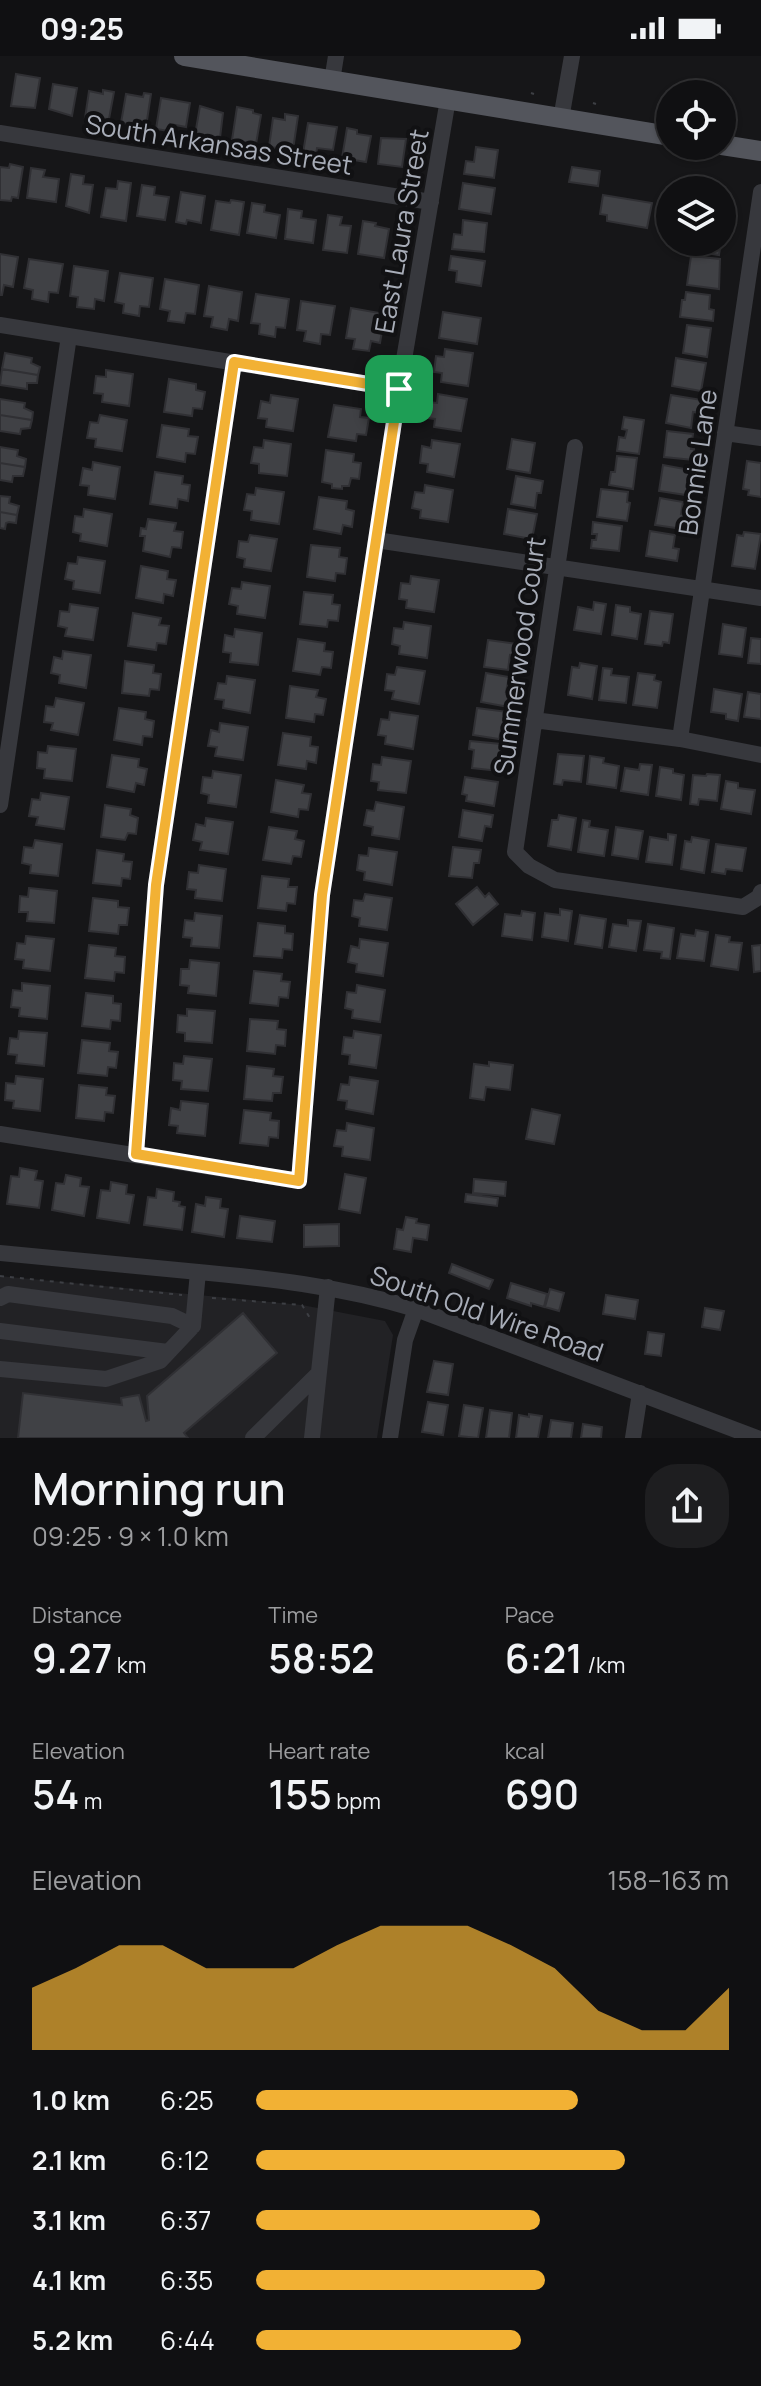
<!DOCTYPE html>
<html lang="en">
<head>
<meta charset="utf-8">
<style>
  :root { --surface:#101012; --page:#1e1e20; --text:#f1f3f6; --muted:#9c9d9f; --line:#303032; --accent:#f2b134 }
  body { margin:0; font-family:Manrope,sans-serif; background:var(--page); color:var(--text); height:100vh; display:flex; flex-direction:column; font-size:30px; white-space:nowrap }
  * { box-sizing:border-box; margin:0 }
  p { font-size:26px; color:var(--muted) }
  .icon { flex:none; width:44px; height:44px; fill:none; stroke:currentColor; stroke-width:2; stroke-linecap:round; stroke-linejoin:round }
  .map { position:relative; height:1382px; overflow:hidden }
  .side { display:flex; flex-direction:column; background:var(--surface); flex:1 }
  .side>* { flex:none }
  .buttons { position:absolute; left:656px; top:24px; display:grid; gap:16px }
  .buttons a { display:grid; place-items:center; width:80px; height:80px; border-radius:50%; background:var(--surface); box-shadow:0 2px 6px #0004,0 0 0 2px var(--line); font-size:40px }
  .pin { position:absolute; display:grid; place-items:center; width:68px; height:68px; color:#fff; margin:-34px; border-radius:16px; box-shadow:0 4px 12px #0006 }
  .round { display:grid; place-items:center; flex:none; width:84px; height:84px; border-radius:32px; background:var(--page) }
  .overview { display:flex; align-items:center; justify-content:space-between; height:136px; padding:0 32px }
  h1 { font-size:44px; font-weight:600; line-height:60px }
  .figures { display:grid; grid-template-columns:repeat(3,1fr); gap:12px; height:136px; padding:8px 32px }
  .figures div { display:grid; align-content:center }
  .figures b { font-size:40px; font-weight:600 }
  .figures small { font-size:22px; font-weight:400 }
  .figures p { font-size:22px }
  .chart { height:224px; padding:16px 32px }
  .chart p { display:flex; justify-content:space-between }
  .chart svg { width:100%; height:144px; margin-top:8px; fill:var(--accent); opacity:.7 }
  ul { padding:0 32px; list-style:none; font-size:26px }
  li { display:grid; grid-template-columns:128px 96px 1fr; align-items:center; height:60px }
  li i { height:20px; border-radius:10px; background:var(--accent) }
  .status { display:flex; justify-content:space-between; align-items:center; height:56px; padding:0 40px; background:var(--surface); direction:ltr }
  .status svg { height:22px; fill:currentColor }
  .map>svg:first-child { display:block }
  .built { fill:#222225 }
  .building { fill:#404145; stroke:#303034; stroke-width:2 }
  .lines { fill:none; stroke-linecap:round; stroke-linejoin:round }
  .path { stroke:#3d3f44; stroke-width:2; stroke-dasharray:4 6; stroke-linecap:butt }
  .minor { stroke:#37383d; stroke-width:16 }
  .major { stroke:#53555c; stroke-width:20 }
  .route-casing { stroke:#fff; stroke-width:16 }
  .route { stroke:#f2b134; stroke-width:10 }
  .labels { text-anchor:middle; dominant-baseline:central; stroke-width:8; stroke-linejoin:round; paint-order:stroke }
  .street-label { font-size:26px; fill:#a8adb8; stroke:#111113 }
</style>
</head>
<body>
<div class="status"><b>09:25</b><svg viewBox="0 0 49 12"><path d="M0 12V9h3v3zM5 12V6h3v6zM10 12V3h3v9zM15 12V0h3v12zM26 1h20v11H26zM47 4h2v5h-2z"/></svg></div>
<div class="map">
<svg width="761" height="1382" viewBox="0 0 761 1382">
  <rect width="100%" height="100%" fill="#161618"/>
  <path class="built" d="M0,1220L302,1249L385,1265L393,1279L377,1382H0Z"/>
  <path class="building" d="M16,18L40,22L35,52L11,50Z
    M53,28L77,32L72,60L49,53Z
    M103,34L114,36L109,63L85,62L89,35L103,38Z
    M144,37L151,38L146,71L121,67L126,38L143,41Z
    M161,42L190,47L186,71L170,68L169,75L156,73Z
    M200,50L223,57L220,82L195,79Z
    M237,51L253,54V57L261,59L256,88L232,84Z
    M285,58L298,60L293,94L269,91L273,62L285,64Z
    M308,67L337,71L333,94L317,92L316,99L303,97Z
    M347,72L357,74V78L371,80L366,106L342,102Z
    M381,82L406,83L402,111L378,108Z
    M476,91L498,94L494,122L464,118L466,105L474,106Z
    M10,108L23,111L18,142L12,141L11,145L0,144V111L9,112Z
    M572,111L600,115L598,130L569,126Z
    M31,112L45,114L43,121L59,123L56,146L27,142Z
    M71,118L84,120L83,128L93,129L89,157L66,150Z
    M118,125L131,127L126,165L101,161L106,132L117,133Z
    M463,127L495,132L491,158L459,153Z
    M142,129L155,131L154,139L169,141L165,164L137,160Z
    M181,136L205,140L201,167L187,164L186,168L176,166Z
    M722,138L729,139L727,151L730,152L728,164L722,163Z
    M603,139L652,147L647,172L607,165V159L600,158Z
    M231,144L244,146L239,179L211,174L216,145L230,147Z
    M252,147L265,149L264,156L280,159L276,182L247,177Z
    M288,153L302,155L301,162L316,164L313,187L285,183Z
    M328,159L342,161L340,169L351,170L347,197L323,194Z
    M463,164L487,167L484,196L452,193L454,178L462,179Z
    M363,165L376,167L375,170L389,173L384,202L358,198Z
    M694,186H721L719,199L693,195Z
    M0,198L18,201L13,231L4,229L2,239H0Z
    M451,200L485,205L481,230L456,226L457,215L449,214Z
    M691,200L720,203L719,233L687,229Z
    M29,203L63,208L58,237L49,236L48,246L32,243L33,234L24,232Z
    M74,210L108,215L104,245L95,243L94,253L77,251L78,241L70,240Z
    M120,217L153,222L149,251L140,250L139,260L123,257L124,248L115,246Z
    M165,223L199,229L195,258L186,257L184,267L168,265L170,255L160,253Z
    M209,230L242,236L238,265L229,263L227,274L211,271L213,261L204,260Z
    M686,236L710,239L709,253L714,254L713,265L680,261L682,244H685Z
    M256,238L289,243L285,272L276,271L275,281L259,278L260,268L251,267Z
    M301,245L335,250L330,279L321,278L320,288L304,285L306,275L297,274Z
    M351,252L385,258L380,287L371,285L369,295L353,293L355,283L346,282Z
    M443,256L481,262L477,288L439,282Z
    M687,269L711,272L707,301L683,297Z
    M445,293L473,297L468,330L441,326L442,317L434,316L436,300L444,301Z
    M5,297L32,302L31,307L40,311L38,319L2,313Z
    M676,302L706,307L701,335L672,330Z
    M2,313L38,319L37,327H27V333L0,329Z
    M106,314L133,318L129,350L102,346L103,338L94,337L96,320L106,321Z
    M169,323L196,328V334L205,336L202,353L193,352L192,360L164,356Z
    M438,338L467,343L461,375L434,371L435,363L426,362L429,346L437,347Z
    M271,339L298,343L293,375L266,371L267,363L258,362L261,345L270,347Z
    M671,339L702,344L700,357L693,356L691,372L666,367Z
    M0,343L25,347L24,352L33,356L32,364L0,359Z
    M334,349L361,353L360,361L369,362L366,379L357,378L356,385L328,381Z
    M0,359L32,364L30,372L21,373L20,378L0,375Z
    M100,359L127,364L122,395L95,391L96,383L87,382L90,366L98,367Z
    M624,361L644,364L639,398L617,395L619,381L625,382L627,374L622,373Z
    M162,369L189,373L188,380L198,381L195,398L186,397L185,406L157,401Z
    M667,375L693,378L691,393H694L693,404L664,401Z
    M512,383L535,387L530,417L507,413Z
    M264,384L291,388L287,420L259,417V408L251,407L254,391L263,392Z
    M432,384L460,388L454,421L427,416L428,408L420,407L422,390L431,392Z
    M0,391L18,394L17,400L26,403L25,411L0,407Z
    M326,394L354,398L353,406L361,407L359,423L351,422L349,430H342V433L332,432V428L322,426Z
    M617,400L637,402L633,433L609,429L611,416H615Z
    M747,405L761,407V441L748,439L749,434L743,433Z
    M93,406L120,411L115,443L88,439L89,430L80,429L83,412L92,414Z
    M0,407L25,411L23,420H13L12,426L0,424Z
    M663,409L690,414L686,439L659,435Z
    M155,416L183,420L182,428L190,429L188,445L178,443L177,452L150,448Z
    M516,420L543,425L541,437H537L535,452L511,448Z
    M425,429L453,434L448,466L420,462L421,454L412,452L415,436L424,437Z
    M256,432L284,436L279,468L251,464L252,455L244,454L247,438L255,439Z
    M601,433L628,436L627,446L630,447L627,465L597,461Z
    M0,440L10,441L9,447L19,450L17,459L0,456Z
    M319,441L347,445L346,453L354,455L352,471L343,469L341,478L314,473Z
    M660,442L683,446L681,458L685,459L683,473L655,469Z
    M84,453L112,458L107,490L80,485L81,478L73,476L75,460L83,461Z
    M508,453L537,458L532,483L504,478Z
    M0,456L17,459L16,467L9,466L6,467L5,473L0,472Z
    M148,463L176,467L174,475L183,476L181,492L172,491L170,501L143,495L145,480H140L141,472L146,473Z
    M593,466L622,470L619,495L591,492L592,484H596L597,478H592Z
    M650,475L675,479L673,492L679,493L677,505L646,500Z
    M744,476L761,478L755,513L732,510L737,479L743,480Z
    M250,479L277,483L271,515L244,511L245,503L237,501L239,485L248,486Z
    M311,489L340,492L339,501L347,502L345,518L336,517L335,525L307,521Z
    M78,501L105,505L100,537L73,533L74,525L65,523L68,507L77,508Z
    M141,510L168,515L167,523L176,524L173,540L164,538L163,547L136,542Z
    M411,520L439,524L434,556L406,552L407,544L399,543L401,527L410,528Z
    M242,526L270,530L265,562L237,558L238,550L229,548L232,532L241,533Z
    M304,536L333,539L332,548L340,549L338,565L328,564L327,571L300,568Z
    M594,546L606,548L601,578L574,574L578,551L593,554Z
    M70,548L98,552L93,584L65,580L67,572L58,570L60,555L69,556Z
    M616,549L630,551V556L641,558L637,583L612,579Z
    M650,555L673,558L669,587L663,586L662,590L645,588Z
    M133,557L161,562L159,569L169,570L166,588L157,587L156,594L128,590Z
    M404,566L431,570L427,602L399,598L400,590L392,588L394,572L403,573Z
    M723,568L746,572L742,601L719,598Z
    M235,573L262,577L258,609L230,606L231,597L223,596L225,579L234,581Z
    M751,582L761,583V608L748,607Z
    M298,583L325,587L324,595L333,596L331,612L322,611L320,619L293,615Z
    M488,584L518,588L516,600L510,599L508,614L484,611Z
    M63,595L91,599L86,632L59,627L60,619L51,617L54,601L62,603Z
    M125,605L154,609L153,617L161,618L159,634L150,633L149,640L122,637Z
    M580,607L597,610L592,643L568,639L572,611L579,612Z
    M397,611L425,615L419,648L392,643L394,635L385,634L387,618L395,619Z
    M603,612L612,613L611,619L629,621L626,647L599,644Z
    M486,617L509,621L506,636H511L509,651L481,646Z
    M638,617L655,619L654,624L661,626L657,652L633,649Z
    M227,620L255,624L250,657L223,652L224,644L215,643L218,627L226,628Z
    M290,630L318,634L316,641L326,643L323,659L315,658L314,666L286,662Z
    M714,633L742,638L738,665L726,663V658L711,656Z
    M748,636L761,638V663L744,661Z
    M56,642L84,647L78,679L51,674L53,667L44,666L46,650L54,651Z
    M119,652L146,656L145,663L154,665L152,681L143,680L142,689L114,684Z
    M477,652L508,656L506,670L502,669L499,683L473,679Z
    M390,656L418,660L413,693L385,688L386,680L378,679L381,663L389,664Z
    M220,667L248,671L243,704L215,700L217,691L208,690L211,674L219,676Z
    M283,677L311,681L310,690L318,691L316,707L307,705L306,713L278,709Z
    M470,685L501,688L499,715L472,712L474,694L469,693Z
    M48,690L76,693L72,725L44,722L45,713L37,712L38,696L47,697Z
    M558,698L584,700L581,726L563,724L562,729L554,728Z
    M112,699L139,703L138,711L147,713L144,729L136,727L134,736L107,731Z
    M590,700L604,702L603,707L619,710L616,732L587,728Z
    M382,701L411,705L406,737L378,734L379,726L371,725L373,708L381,709Z
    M640,708L652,709L648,739L621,735L625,712L639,714Z
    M660,711L673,713V717L684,719L681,744L656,740Z
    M213,715L241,719L236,751L208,747L209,739L201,737L203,721L212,722Z
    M707,718L720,719L717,745L699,743L698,749L690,748L693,719L706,720Z
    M465,721L498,726L494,750L466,745L467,739L462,738Z
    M276,724L304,729L302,737L311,738L308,754L299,753L298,761L271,756Z
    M726,725L738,727V732L755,734L751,758L721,753Z
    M41,737L69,741L64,773L36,769L38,761L29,760L32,743L40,744Z
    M376,746L404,751L399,783L372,779L373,771L364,769L367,754L374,755Z
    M105,749L131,753L130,759L138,762L136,778L128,777L125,784L101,781Z
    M463,754L493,759L491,771L485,770L482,785L459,781Z
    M559,759L576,762L571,794L548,790L552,764H558Z
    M206,762L233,766L228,798L200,794L202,786L193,784L196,768L205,770Z
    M583,764L590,765L589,771L608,774L604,800L578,796Z
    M269,771L297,775L295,783L304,785L301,801L293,800L291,808L263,804Z
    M616,771L643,775L638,803L612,799Z
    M668,778L676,779L672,809L646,806L650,781L668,784Z
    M692,781L709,784L704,817L681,813L685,785L691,786Z
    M35,784L62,788L58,820L30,817L31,809L22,807L24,791L33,792Z
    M716,788L746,792L742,815L726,813L725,818L712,816Z
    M453,791L481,794L479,807H474L472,822L449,820Z
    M369,792L397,796L392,829L364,824L365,816L357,814L359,799L368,800Z
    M97,794L124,798L123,805L132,806L130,823L122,822L121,830L93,827Z
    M199,809L226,813L222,845L195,842L196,834L187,833L189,816L198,817Z
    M262,820L289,823L288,831H297L295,848L287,847L286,855L258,852Z
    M477,831L485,841L489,837L498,848L473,869L456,848Z
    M29,832L57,835L54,867L27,865L28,856H19L20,840L28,841Z
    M365,838L392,842L387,874L359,870L360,862L352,860L354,844L363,845Z
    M93,842L118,845V851L129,852L127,869H119L118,878L89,875Z
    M560,853L572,855L568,885L542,881L545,857L560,859Z
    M522,855L535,857L532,884L502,880L505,858L521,860Z
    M195,857L222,860L219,892L191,890L192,882L183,881L185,864L194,865Z
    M580,859L606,863L602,892L575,888Z
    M628,864L641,865L636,895L609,891L613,868L628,870Z
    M258,867L285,870V877L293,878L292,894L283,893L282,902L254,900Z
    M648,868L674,872L670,903L661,902L662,896L644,894Z
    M696,874L708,876L704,905L677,902L681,878L695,880Z
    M716,879L730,881L729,886L742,887L738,914L711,910Z
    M26,880L54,883L50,915L23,912L24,904L15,903L17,887L25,888Z
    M360,883L388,887L383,920L356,916L357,908L348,906L351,890L359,892Z
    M89,889L116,892L115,900L125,901L124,917L115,916L114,925L85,922Z
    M761,889V915L754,916L752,890Z
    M190,904L219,907L216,940L188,937L189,930L180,929L181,913H189Z
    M254,915L282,918L281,925L290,926L288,942L279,941L278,950L250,947Z
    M22,927L50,930L47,963L19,960L20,952L11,951L13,934L22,935Z
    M357,929L385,934L380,966L352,962L353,954L345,952L347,936L356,937Z
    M86,937L113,940V947L121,948L120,965L111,964L110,973L82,970Z
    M187,953L215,955L212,987L185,985V977L177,976L178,959L187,960Z
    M250,963L278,965L277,973L286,974L285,990L276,989L275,998L247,995Z
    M19,975L47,977L44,1010L16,1007L17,999L8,998L10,982L18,983Z
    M354,975L381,979L376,1012L349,1008L350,999L342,998L344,981L353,982Z
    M82,984L110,987L109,995L118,996L116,1012L108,1011L107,1020L78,1017Z
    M184,1000L212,1003L208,1035L181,1033L182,1025L173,1024L174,1007L183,1008Z
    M489,1006L513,1009L510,1034L486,1031L484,1044L470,1042L474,1008L489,1010Z
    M247,1010L274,1013L273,1020L283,1021L281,1037H273L272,1045L244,1043Z
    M16,1020L43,1023L40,1055L13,1052L14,1045L5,1044L6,1027L15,1028Z
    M350,1021L378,1025L373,1058L346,1053L347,1045L338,1044L341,1028L349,1029Z
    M79,1029L107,1032L106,1039L115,1040L113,1057L105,1056L104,1065L76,1062Z
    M181,1045L208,1048L205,1080L177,1077L178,1070L169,1069L171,1052L180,1054Z
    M532,1053L560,1059L554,1088L526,1083Z
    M244,1054L271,1057L270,1064L279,1065L278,1082L269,1081L268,1090L240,1087Z
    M347,1067L374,1072L370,1104L342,1100L343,1091L334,1090L337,1074L346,1075Z
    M20,1112L37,1115L35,1124L43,1125L39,1152L7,1148L11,1120L19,1121Z
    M345,1118L366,1122L360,1157L339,1153Z
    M66,1119L81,1122L80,1130L89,1131L84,1160L52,1154L56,1127L64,1128Z
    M474,1123L506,1126L505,1140L473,1137Z
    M111,1126L127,1129L126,1138L134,1139L129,1167L97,1162L101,1134L110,1135Z
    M157,1133L174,1136L173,1145L180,1146L179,1150L185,1151L182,1174L144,1169L148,1141L156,1142Z
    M466,1138L498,1142L497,1150L465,1146Z
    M206,1141L221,1143L220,1152L228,1153L224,1181L192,1176L196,1148L205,1150Z
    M240,1160L275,1165L272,1186L237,1182Z
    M406,1161L417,1163L416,1167L429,1169L427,1184L413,1182L411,1196L394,1193L397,1173L403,1174Z
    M339,1168V1190L304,1191V1169Z
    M452,1208L493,1224L489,1233L449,1217Z
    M511,1227L547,1238L544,1251L531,1247V1250L507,1242Z
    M550,1233L564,1237L559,1255L545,1251Z
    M606,1239L638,1244L635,1263L603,1258Z
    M705,1252L724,1255L720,1274L702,1271Z
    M243,1257L277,1297L184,1377L188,1382H18L23,1337L122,1349L121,1342L139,1339L146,1365L149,1364L147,1340Z
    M648,1276L664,1278L661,1300L645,1298Z
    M434,1305L453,1308L448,1339L427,1336Z
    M428,1346L448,1349L443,1379L422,1376Z
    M464,1349L483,1352L478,1382L459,1380Z
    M490,1354L512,1357L509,1382H486Z
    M529,1358L542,1360L538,1382H516L519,1359L529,1361Z
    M551,1364L573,1367L571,1382H548Z
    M583,1368L602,1371L601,1382H581Z"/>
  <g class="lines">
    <path class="path" d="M531,37L534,38
      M593,47L596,48
      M0,1220L182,1239
      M212,1242L302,1249L310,1262"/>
    <path class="minor" d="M332,25L336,0
      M561,63L572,0
      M0,77L431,146
      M0,269L399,333
      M725,377L761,382
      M575,391L515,796L529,810L555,824L743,851L759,841L761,836
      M376,484L761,542
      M534,664L680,683L761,699
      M680,683L761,136
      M0,749L69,280
      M0,1078L299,1125L322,839L399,333L448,43
      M136,1098L156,829L234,306
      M0,1197C63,1203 125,1209 188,1215C265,1222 341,1230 416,1253L757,1382
      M0,1242L8,1238L172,1260L193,1270
      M0,1275L168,1296
      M0,1313L106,1323L160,1305L193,1270L198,1216
      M253,1382L319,1317
      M312,1382L328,1231
      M390,1382L405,1284L416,1253
      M633,1382L640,1337"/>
    <path class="major" d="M184,0L670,80
      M722,89L761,95"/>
  </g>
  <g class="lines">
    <g class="route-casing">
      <path id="route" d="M234,306L399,333L322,839L299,1125L136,1098L156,829Z"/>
    </g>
    <use href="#route" class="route"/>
  </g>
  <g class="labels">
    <g class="street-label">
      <text transform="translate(219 88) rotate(9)">South Arkansas Street</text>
      <text transform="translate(401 175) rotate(-80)">East Laura Street</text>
      <text transform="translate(697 406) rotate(-82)">Bonnie Lane</text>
      <text transform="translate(519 600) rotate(-82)">Summerwood Court</text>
      <text transform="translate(487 1257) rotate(19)">South Old Wire Road</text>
    </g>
  </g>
</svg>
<div class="buttons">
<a><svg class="icon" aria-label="locate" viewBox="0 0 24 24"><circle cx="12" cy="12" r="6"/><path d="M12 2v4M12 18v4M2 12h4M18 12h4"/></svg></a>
<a><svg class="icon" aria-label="layers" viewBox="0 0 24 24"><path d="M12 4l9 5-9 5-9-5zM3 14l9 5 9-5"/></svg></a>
</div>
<div class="pin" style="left:399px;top:333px;background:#1e9e55"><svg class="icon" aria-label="arrive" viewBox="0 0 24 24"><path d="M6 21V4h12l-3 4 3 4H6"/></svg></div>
</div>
<section class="side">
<div class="overview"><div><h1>Morning run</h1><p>09:25 · 9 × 1.0 km</p></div><a class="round"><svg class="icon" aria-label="share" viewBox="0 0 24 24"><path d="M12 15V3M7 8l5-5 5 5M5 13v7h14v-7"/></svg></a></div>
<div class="figures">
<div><p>Distance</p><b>9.27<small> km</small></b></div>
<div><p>Time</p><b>58:52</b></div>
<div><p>Pace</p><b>6:21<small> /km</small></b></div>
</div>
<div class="figures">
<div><p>Elevation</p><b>54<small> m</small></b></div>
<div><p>Heart rate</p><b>155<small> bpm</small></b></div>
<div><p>kcal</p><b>690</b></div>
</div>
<div class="chart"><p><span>Elevation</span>158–163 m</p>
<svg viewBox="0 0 160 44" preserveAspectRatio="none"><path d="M0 44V25L10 19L20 12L30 12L40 19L50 19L60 19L70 12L80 6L90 6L100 6L110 12L120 19L130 32L140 38L150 38L160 25V44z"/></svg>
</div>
<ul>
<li><b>1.0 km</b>6:25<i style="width:68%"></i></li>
<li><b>2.1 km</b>6:12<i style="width:78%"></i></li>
<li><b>3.1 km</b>6:37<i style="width:60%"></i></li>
<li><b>4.1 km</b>6:35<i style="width:61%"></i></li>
<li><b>5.2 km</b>6:44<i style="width:56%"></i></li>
</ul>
</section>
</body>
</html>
